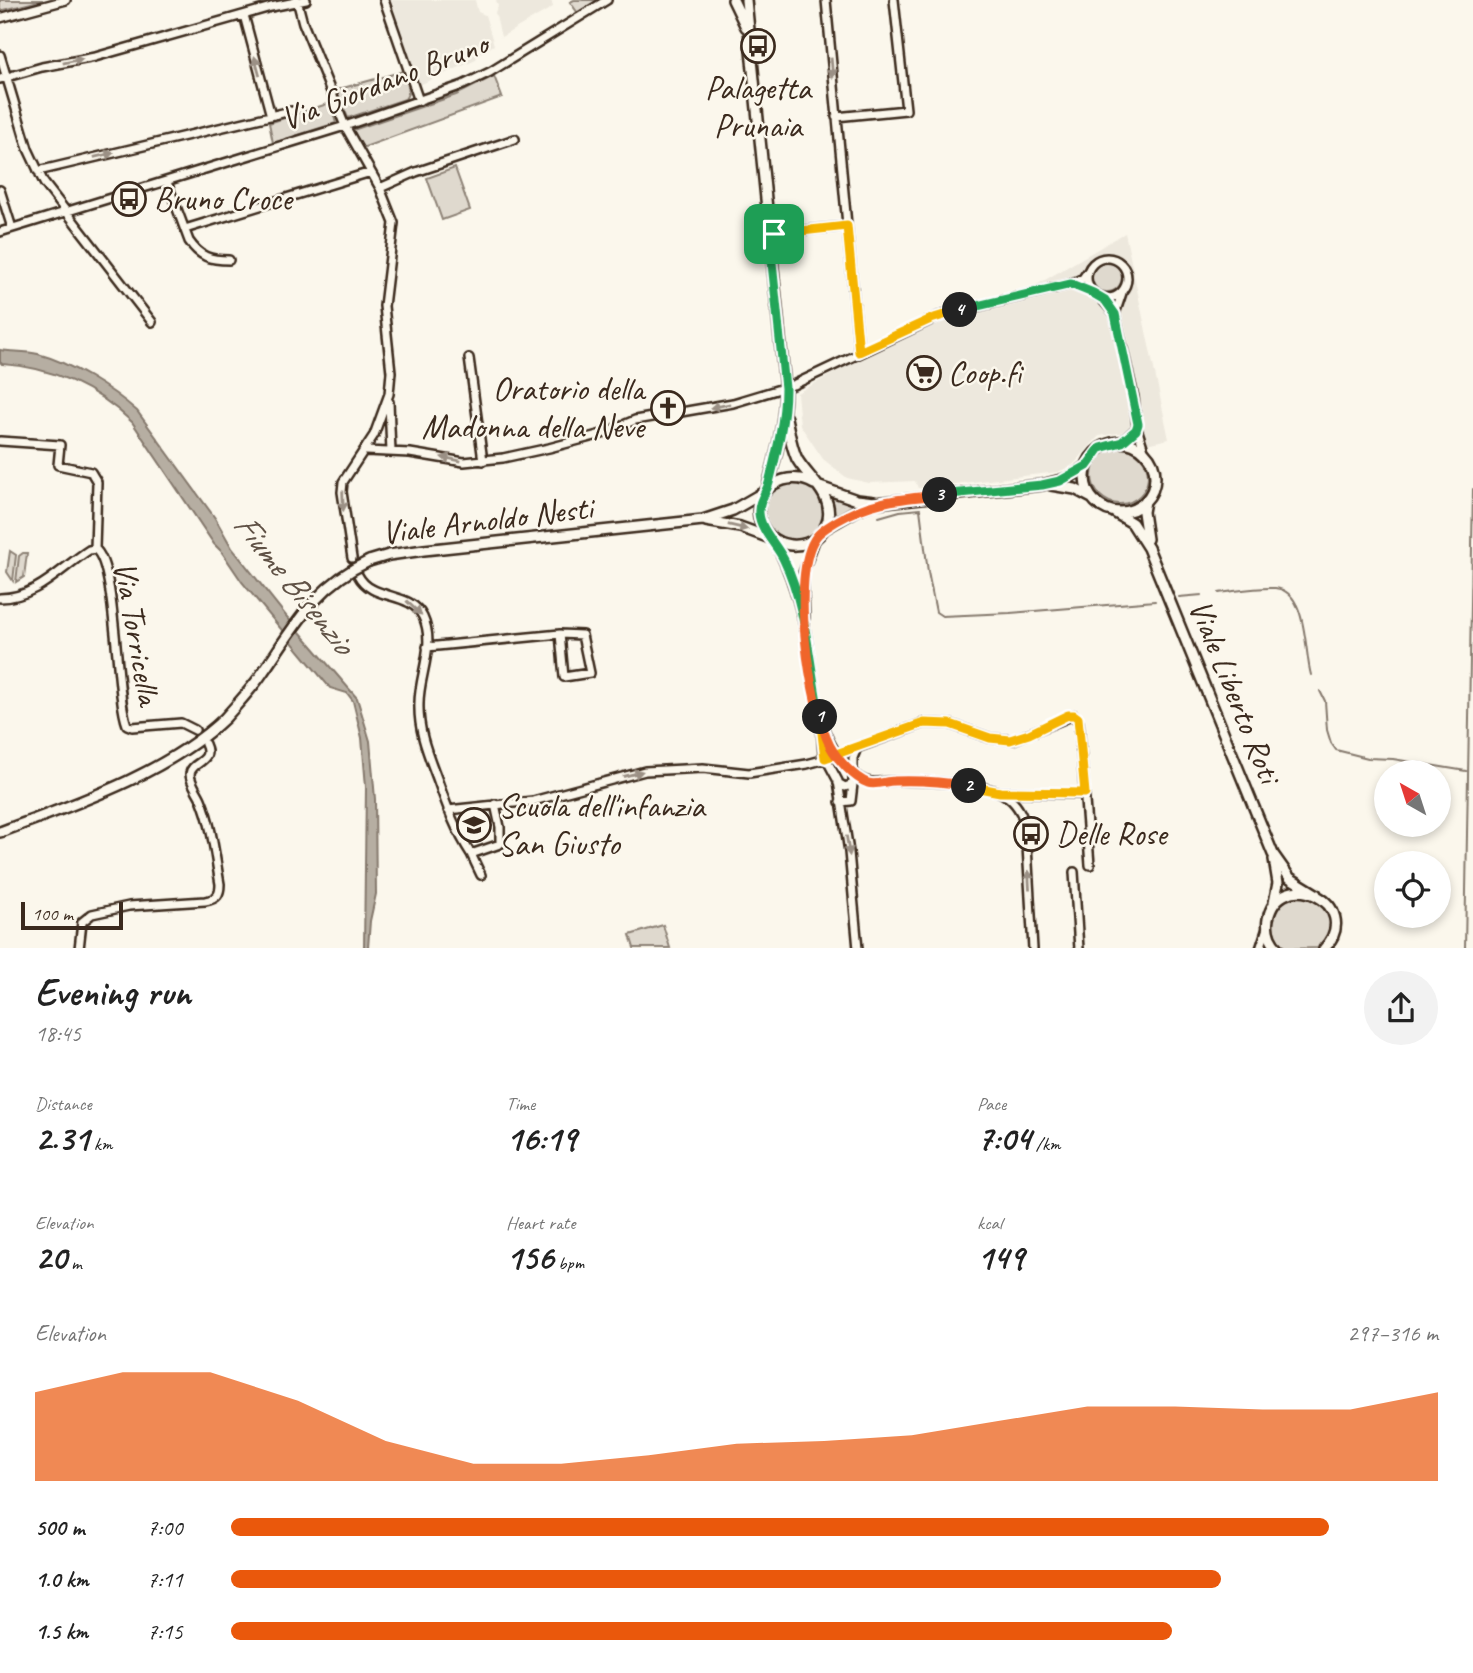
<!DOCTYPE html>
<html lang="en">
<head>
<meta charset="utf-8">
<style>
  :root { --surface:#fff; --page:#f2f2f2; --text:#222; --muted:#767676; --accent:#ea580c }
  body { margin:0; font-family:Caveat,sans-serif; background:var(--page); color:var(--text); height:100vh; display:flex; flex-direction:column; font-size:26px; white-space:nowrap }
  * { box-sizing:border-box; margin:0 }
  p { font-size:23px; color:var(--muted) }
  .icon { flex:none; width:38px; height:38px; fill:none; stroke:currentColor; stroke-width:2; stroke-linecap:round; stroke-linejoin:round }
  .map { position:relative; height:948px; overflow:hidden }
  .drawer { display:flex; flex-direction:column; background:var(--surface); flex:1 }
  .drawer>* { flex:none }
  .needle { width:46px; rotate:321deg }
  .controls { position:absolute; left:1374px; top:760px; display:grid; gap:14px }
  .controls a { display:grid; place-items:center; width:77px; height:77px; border-radius:50%; background:var(--surface); box-shadow:0 4px 10px #0003; font-size:35px }
  .scale { position:absolute; left:21px; bottom:18px; width:102px; box-sizing:border-box; padding-left:7px; border:4px solid #3b2a1e; border-top:0; font-size:19px; line-height:24px; white-space:nowrap; color:#3b2a1e; -webkit-text-stroke:5px #fbf7ec; paint-order:stroke }
  .pin { position:absolute; display:grid; place-items:center; width:60px; height:60px; color:#fff; margin:-30px; border-radius:14px; box-shadow:0 4px 10px #0006 }
  .km { position:absolute; width:35px; height:35px; margin:-18px; border-radius:50%; background:#222; color:#fff; font-size:19px; line-height:35px; text-align:center }
  .round { display:grid; place-items:center; flex:none; width:74px; height:74px; border-radius:37px; background:var(--page) }
  .summary { display:flex; align-items:center; justify-content:space-between; height:119px; padding:0 35px }
  h1 { font-size:38px; font-weight:700; line-height:52px }
  .stats { display:grid; grid-template-columns:repeat(3,1fr); gap:10px; height:119px; padding:7px 35px }
  .stats div { display:grid; align-content:center }
  .stats b { font-size:35px; font-weight:700 }
  .stats small { font-size:19px; font-weight:400 }
  .stats p { font-size:19px }
  .chart { height:196px; padding:14px 35px }
  .chart p { display:flex; justify-content:space-between }
  .chart svg { width:100%; height:126px; margin-top:7px; fill:var(--accent); opacity:.7 }
  ul { padding:0 35px; list-style:none; font-size:23px }
  li { display:grid; grid-template-columns:112px 84px 1fr; align-items:center; height:52px }
  li i { height:18px; border-radius:9px; background:var(--accent) }
  .map>svg:first-child { display:block }
  .built { fill:#ede8dd }
  .green { fill:#dfd9ce; stroke:#8d8276; stroke-width:2 }
  .water { fill:#b6aea2; stroke:#85796d; stroke-width:2 }
  .lines { fill:none; stroke-linecap:round; stroke-linejoin:round }
  .stream { stroke:#85796d; stroke-width:2 }
  .minor-casing { stroke:#3b2a1e; stroke-width:12 }
  .tertiary-casing { stroke:#3b2a1e; stroke-width:14 }
  .minor { stroke:#fbf7ec; stroke-width:7 }
  .tertiary { stroke:#fbf7ec; stroke-width:9 }
  .tertiary-bridge-casing { stroke:#3b2a1e; stroke-width:14; stroke-linecap:butt }
  .tertiary-bridge { stroke:#fbf7ec; stroke-width:9 }
  .oneway { fill:#9b9085 }
  .split-1-casing { stroke:#fff; stroke-width:14 }
  .split-2-casing { stroke:#fff; stroke-width:14 }
  .split-3-casing { stroke:#fff; stroke-width:14 }
  .split-4-casing { stroke:#fff; stroke-width:14 }
  .split-5-casing { stroke:#fff; stroke-width:14 }
  .split-1 { stroke:#22a559; stroke-width:9 }
  .split-2 { stroke:#f5b400; stroke-width:9 }
  .split-3 { stroke:#f0652b; stroke-width:9 }
  .split-4 { stroke:#22a559; stroke-width:9 }
  .split-5 { stroke:#f5b400; stroke-width:9 }
  .labels { text-anchor:middle; dominant-baseline:central; stroke-width:5; stroke-linejoin:round; paint-order:stroke }
  .street-label { font-size:33px; fill:#3b2a1e; stroke:#fbf7ec }
  .poi-label { font-size:33px; fill:#3b2a1e; stroke:#fbf7ec; text-anchor:start }
  .water-label { font-size:35px; font-style:italic; fill:#605246; stroke:#fbf7ec }
</style>
</head>
<body>
<div class="map">
<svg width="1473" height="949" viewBox="0 0 1473 949">
  <rect width="100%" height="100%" fill="#fbf7ec"/>
  <filter id="ink" filterUnits="userSpaceOnUse"><feTurbulence type="fractalNoise" baseFrequency=".0143" numOctaves="2"/><feDisplacementMap in="SourceGraphic" scale="14" xChannelSelector="R" yChannelSelector="G"/><feConvolveMatrix kernelMatrix="1 2 1 2 8 2 1 2 1" color-interpolation-filters="sRGB"/></filter>
  <g filter="url(#ink)">
    <path class="built" d="M391,0H475L478,12L485,15L494,45L477,55L476,60L419,85Z
      M496,0H551L553,7L501,37L495,12L498,6Z
      M1125,233L1169,439L1146,444L1127,432L1099,436L1073,465L1058,472L918,488L915,481L869,483L847,478L823,459L800,425L797,393L876,350L934,323L1006,303Z"/>
    <path class="green" d="M0,0H43L0,11Z
      M574,0H607L580,16L570,2Z
      M404,71C407,81 412,90 405,99L348,118L336,90Z
      M494,76L502,97L362,148L353,130L456,95Z
      M330,103L336,123L273,143L269,123Z
      M455,168L470,210L442,220L427,178Z
      M1092 277a15 15 0 1 1 30 0a15 15 0 1 1-30 0Z
      M1092 476a28 28 0 1 1 56 0a28 28 0 1 1-56 0Z
      M764 512a30 30 0 1 1 60 0a30 30 0 1 1-60 0Z
      M830,495L855,504V505L834,518Z
      M10,551L16,555L13,581L7,572Z
      M23,553H27L24,577L16,582L19,556Z
      M1309,895L1328,909C1332,925 1332,937 1319,948L1285,949C1268,935 1267,904 1291,896C1296,894 1304,895 1309,895Z
      M663,925L670,948H634L630,935Z"/>
    <path class="water" d="M0,350C12,352 26,351 38,354C71,363 111,388 137,411L215,518L232,548L287,617L357,698L370,741L375,799L376,894L370,921L368,948H364L366,787L362,738L353,701L347,693L330,688L242,582L221,551L214,544L132,422C96,388 52,367 2,364L0,362Z"/>
    <g class="lines">
      <path class="stream" d="M879,517L900,511L920,509L928,572L936,612L942,616L1010,613L1155,601
        M1219,593C1237,591 1257,587 1275,588C1308,591 1304,651 1311,675
        M1179,597L1202,595
        M1320,691L1325,701L1327,730L1331,743L1336,750L1368,758L1393,759L1466,771
        M1465,949L1473,489"/>
      <g class="minor-casing">
        <path id="minor" d="M297,0L303,23L345,126L380,188L394,223L384,306L391,372L389,394L374,435L343,482L342,492L352,558
          M384,0L419,101
          M826,0L859,353
          M244,15L271,116
          M0,18L66,0
          M0,55L28,149L44,183L152,322
          M0,79L42,67L95,57L271,7L306,0
          M836,117L906,110L894,0
          M38,171L291,111
          M167,182L189,241C200,257 210,260 229,260
          M380,188L416,172L515,139
          M0,190L12,228
          M185,229L371,172
          M0,232L345,126L463,85L490,72L607,0
          M769,234L847,226
          M1087 278a20 20 0 1 1 40 0a20 20 0 1 1-40 0Z
          M1088,271L1083,278L1071,284L1092,292
          M1102,299L1115,314L1122,293
          M1115,314L1134,397L1137,428
          M469,358L483,461
          M389,402L391,452
          M0,441L60,445L58,465L91,472L97,482L95,549
          M1122,442L1137,428L1145,453
          M366,451L410,453L464,462L503,458L549,448L602,434L635,420L733,403L793,385L939,316L1071,284
          M772,539C789,566 798,598 805,629C815,680 812,735 853,773C869,788 879,780 898,781C921,781 985,783 1003,794C1017,802 1023,814 1026,829L1033,949
          M95,549C117,564 115,694 127,725L132,727L181,723L195,730
          M358,575C372,602 410,590 423,617C436,645 419,675 419,703C418,732 428,754 438,781C447,807 456,831 471,854L500,844V827L495,804
          M0,598C36,598 61,568 89,550L95,549
          M805,618L803,573L816,538
          M427,647L560,634L582,635L590,673L564,677L560,634
          M821,728L823,753L838,781L849,852L858,949
          M838,783L845,787L853,784V758L857,748
          M1001,792L1085,794
          M840,802L851,801L853,784
          M448,810L533,801L645,771L703,768L749,773L807,764L822,760L831,755L848,751L924,723L950,724L990,738L1013,740L1074,715L1079,723L1090,865
          M471,854L481,875
          M1074,872L1079,949
          M79,949L82,922L92,914L129,906L205,901C217,899 220,895 220,884C215,856 212,825 201,799C198,792 190,782 190,774C191,761 214,763 205,744
          M1260,949L1267,928"/>
      </g>
      <g class="tertiary-casing">
        <path id="tertiary" d="M733,0L746,27
          M746,0L785,388C785,423 776,456 767,490
          M786,418C789,431 791,446 797,459C808,478 833,494 828,519C820,553 771,554 760,521C750,488 789,468 814,484
          M1085 477a35 35 0 1 1 70 0a35 35 0 1 1-70 0Z
          M1051,485L1075,489L1090,497
          M820,487L857,500L874,502
          M1145,501L1143,512L1147,539
          M1112,511L1132,523L1148,548L1273,854L1290,878L1316,894
          M706,521L740,527L770,538
          M824,529L859,509L875,503L1042,485L1069,478L1087,466
          M369,561L389,555L424,550L703,520L733,510L766,491
          M0,832C73,805 168,773 225,718
          M1274,903L1278,883L1274,859
          M1278,949C1270,941 1266,930 1268,919C1280,862 1366,904 1324,949"/>
      </g>
      <use href="#minor" class="minor"/>
      <use href="#tertiary" class="tertiary"/>
      <g class="tertiary-bridge-casing">
        <path id="tertiary-bridge" d="M225,718C238,703 252,689 263,672C295,626 315,586 369,561"/>
      </g>
      <use href="#tertiary-bridge" class="tertiary-bridge"/>
    </g>
    <defs><path id="oneway-solid" d="M-6-.8H1V-3.2L6.5 0L1 3.2V.8H-6Z" transform="scale(1.75)"/></defs>
    <g class="oneway">
      <use href="#oneway-solid" transform="translate(73 61) rotate(-11)"/>
      <use href="#oneway-solid" transform="translate(257 66) rotate(-105)"/>
      <use href="#oneway-solid" transform="translate(832 68) rotate(85)"/>
      <use href="#oneway-solid" transform="translate(104 155) rotate(-13)"/>
      <use href="#oneway-solid" transform="translate(720 406) rotate(168)"/>
      <use href="#oneway-solid" transform="translate(451 459) rotate(-169)"/>
      <use href="#oneway-solid" transform="translate(343 501) rotate(88)"/>
      <use href="#oneway-solid" transform="translate(738 527) rotate(13)"/>
      <use href="#oneway-solid" transform="translate(414 608) rotate(43)"/>
      <use href="#oneway-solid" transform="translate(633 774) rotate(-15)"/>
      <use href="#oneway-solid" transform="translate(848 846) rotate(81)"/>
      <use href="#oneway-solid" transform="translate(1029 880) rotate(-93)"/>
    </g>
  </g>
  <g class="lines" filter="url(#ink)">
    <g class="split-1-casing">
      <path id="split-1" d="M774,234H769L785,388C785,420 777,451 769,483C766,493 758,502 759,513C760,530 777,545 784,560C807,607 809,666 820,717"/>
    </g>
    <g class="split-2-casing">
      <path id="split-2" d="M820,717L825,758L924,723L950,724L990,738L1010,740L1029,734L1068,715H1074L1078,718L1085,793L1000,792L969,786"/>
    </g>
    <g class="split-3-casing">
      <path id="split-3" d="M940,495C900,499 872,500 837,521C829,526 821,530 816,537C789,574 810,706 830,746C837,759 854,778 868,783C875,786 886,781 894,781C919,780 945,782 969,786"/>
    </g>
    <g class="split-4-casing">
      <path id="split-4" d="M940,495L1042,485L1060,481L1087,466L1100,448L1122,442L1136,430L1138,424L1115,314L1105,300L1093,293L1071,284L960,310"/>
    </g>
    <g class="split-5-casing">
      <path id="split-5" d="M774,234L847,226L859,352L931,319L960,310"/>
    </g>
    <use href="#split-1" class="split-1"/>
    <use href="#split-2" class="split-2"/>
    <use href="#split-3" class="split-3"/>
    <use href="#split-4" class="split-4"/>
    <use href="#split-5" class="split-5"/>
  </g>
  <defs>
    <g id="bus-ring" transform="scale(1.75)"><circle r="9.5" fill="#fbf7ec" stroke="#3b2a1e" stroke-width="1.5"/><path d="M-5-6H5V4H4V6H2V4H-2V6H-4V4H-5ZM-3.5-4V0h7V-4ZM-3.5 1.2v1.5H-2V1.2ZM2 1.2v1.5H3.5V1.2Z" fill="#3b2a1e"/></g>
    <g id="supermarket-ring" transform="scale(1.75)"><circle r="9.5" fill="#fbf7ec" stroke="#3b2a1e" stroke-width="1.5"/><path d="M-6-5.5h2.5l.6 2H6L4.5 2H-2.5L-4.4-4H-6ZM-1.5 3.2a1.3 1.3 0 1 0 .1 0ZM3 3.2a1.3 1.3 0 1 0 .1 0Z" fill="#3b2a1e"/></g>
    <g id="church-ring" transform="scale(1.75)"><circle r="9.5" fill="#fbf7ec" stroke="#3b2a1e" stroke-width="1.5"/><path d="M-1.2-6h2.4v3.5h3.3v2.4h-3.3V6h-2.4V-.1h-3.3v-2.4h3.3Z" fill="#3b2a1e"/></g>
    <g id="school-ring" transform="scale(1.75)"><circle r="9.5" fill="#fbf7ec" stroke="#3b2a1e" stroke-width="1.5"/><path d="M0-5L7-2L0 1L-7-2ZM-4 1L0 2.5L4 1V4Q0 6-4 4Z" fill="#3b2a1e"/></g>
  </defs>
  <g fill-rule="evenodd">
    <use href="#bus-ring" x="758" y="46"/>
    <use href="#bus-ring" x="129" y="199"/>
    <use href="#supermarket-ring" x="924" y="373"/>
    <use href="#church-ring" x="668" y="408"/>
    <use href="#school-ring" x="474" y="825"/>
    <use href="#bus-ring" x="1031" y="834"/>
  </g>
  <g class="labels">
    <g class="street-label">
      <text transform="translate(384 81) rotate(-21)">Via Giordano Bruno</text>
      <text transform="translate(487 520) rotate(-7)">Viale Arnoldo Nesti</text>
      <text transform="translate(137 633) rotate(80)">Via Torricella</text>
      <text transform="translate(1235 691) rotate(68)">Viale Liberto Roti</text>
    </g>
    <g class="poi-label">
      <text x="758" y="88" text-anchor="middle">Palagetta<tspan x="758" dy="38">Prunaia</tspan></text>
      <text x="154" y="199">Bruno Croce</text>
      <text x="948" y="373">Coop.fi</text>
      <text x="644" y="389" text-anchor="end">Oratorio della<tspan x="644" dy="38">Madonna della Neve</tspan></text>
      <text x="498" y="806">Scuola dell'infanzia<tspan x="498" dy="38">San Giusto</tspan></text>
      <text x="1056" y="834">Delle Rose</text>
    </g>
    <g class="water-label">
      <text transform="translate(294 583) rotate(51)">Fiume Bisenzio</text>
    </g>
  </g>
</svg>
<div class="controls">
<a><svg class="needle" viewBox="-14 -14 28 28"><path d="M0-13l5 13h-10z" fill="#e53935"/><path d="M0 13l5-13h-10z" fill="#767676"/></svg></a>
<a><svg class="icon" aria-label="locate" viewBox="0 0 24 24"><circle cx="12" cy="12" r="6"/><path d="M12 2v4M12 18v4M2 12h4M18 12h4"/></svg></a>
</div>
<div class="scale">100 m</div>
<div class="pin" style="left:774px;top:234px;background:#1e9e55"><svg class="icon" aria-label="arrive" viewBox="0 0 24 24"><path d="M6 21V4h12l-3 4 3 4H6"/></svg></div>
<b class="km" style="left:820px;top:717px">1</b>
<b class="km" style="left:969px;top:786px">2</b>
<b class="km" style="left:940px;top:495px">3</b>
<b class="km" style="left:960px;top:310px">4</b>
</div>
<section class="drawer">
<div class="summary"><div><h1>Evening run</h1><p>18:45</p></div><a class="round"><svg class="icon" aria-label="share" viewBox="0 0 24 24"><path d="M12 15V3M7 8l5-5 5 5M5 13v7h14v-7"/></svg></a></div>
<div class="stats">
<div><p>Distance</p><b>2.31<small> km</small></b></div>
<div><p>Time</p><b>16:19</b></div>
<div><p>Pace</p><b>7:04<small> /km</small></b></div>
</div>
<div class="stats">
<div><p>Elevation</p><b>20<small> m</small></b></div>
<div><p>Heart rate</p><b>156<small> bpm</small></b></div>
<div><p>kcal</p><b>149</b></div>
</div>
<div class="chart"><p><span>Elevation</span>297–316 m</p>
<svg viewBox="0 0 160 44" preserveAspectRatio="none"><path d="M0 44V13L10 6L20 6L30 16L40 30L50 38L60 38L70 35L80 31L90 30L100 28L110 23L120 18L130 18L140 19L150 19L160 13V44z"/></svg>
</div>
<ul>
<li><b>500 m</b>7:00<i style="width:91%"></i></li>
<li><b>1.0 km</b>7:11<i style="width:82%"></i></li>
<li><b>1.5 km</b>7:15<i style="width:78%"></i></li>
</ul>
</section>
</body>
</html>
